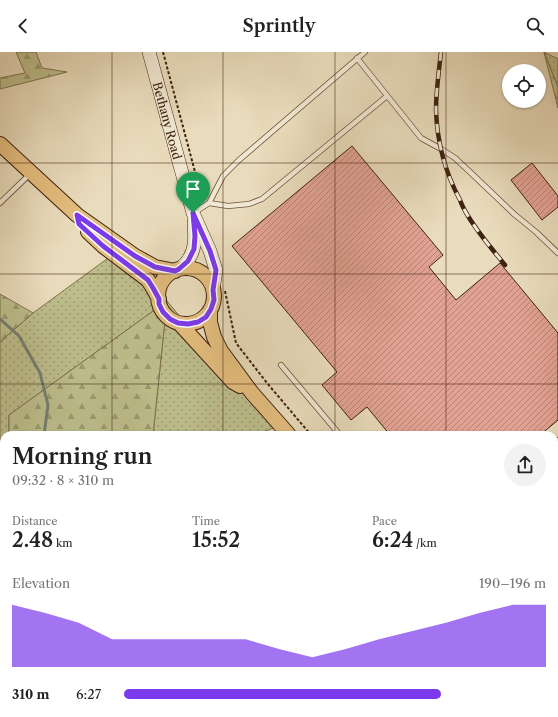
<!DOCTYPE html>
<html lang="en">
<head>
<meta charset="utf-8">
<style>
  :root { --surface:#fff; --page:#f2f2f2; --text:#222; --muted:#767676; --accent:#7c3aed }
  body { margin:0; font-family:"Libre Caslon Text",serif; background:var(--page); color:var(--text); height:100vh; display:flex; flex-direction:column; font-size:15px; white-space:nowrap }
  * { box-sizing:border-box; margin:0 }
  p { font-size:13px; color:var(--muted) }
  .icon { flex:none; width:22px; height:22px; fill:none; stroke:currentColor; stroke-width:2; stroke-linecap:round; stroke-linejoin:round }
  .map { position:relative; flex:1; overflow:hidden }
  .sheet { position:absolute; left:0px; top:379px; width:558px; height:286px; display:flex; flex-direction:column; background:var(--surface); border-radius:12px 12px 0 0; box-shadow:0 1px 3px #0004 }
  .sheet>* { flex:none }
  .controls { position:absolute; left:502px; top:12px; display:grid; gap:8px }
  .controls a { display:grid; place-items:center; width:44px; height:44px; border-radius:50%; background:var(--surface); box-shadow:0 1px 3px #0004; font-size:20px }
  .pin { position:absolute; display:grid; place-items:center; width:34px; height:34px; color:#fff; margin:-41px -17px; border-radius:50% 50% 50% 0; rotate:-45deg; box-shadow:0 0 4px #0007 }
  .pin .icon { rotate:45deg }
  .round { display:grid; place-items:center; flex:none; width:42px; height:42px; border-radius:21px; background:var(--page) }
  .head { display:flex; align-items:center; justify-content:space-between; height:68px; padding:0 12px }
  h1 { font-size:22px; font-weight:600; line-height:30px }
  .metrics { display:grid; grid-template-columns:repeat(3,1fr); gap:6px; height:68px; padding:4px 12px }
  .metrics div { display:grid; align-content:center }
  .metrics b { font-size:20px; font-weight:600 }
  .metrics small { font-size:11px; font-weight:400 }
  .metrics p { font-size:11px }
  .chart { height:112px; padding:8px 12px }
  .chart p { display:flex; justify-content:space-between }
  .chart svg { width:100%; height:72px; margin-top:4px; fill:var(--accent); opacity:.7 }
  ul { padding:0 12px; list-style:none; font-size:13px }
  li { display:grid; grid-template-columns:64px 48px 1fr; align-items:center; height:30px }
  li i { height:10px; border-radius:5px; background:var(--accent) }
  header { display:flex; justify-content:space-between; align-items:center; height:52px; padding:0 12px; background:var(--surface); font-size:18px; font-weight:600 }
  .map>svg:first-child { display:block }
  .grass { fill:url(#grass-dots); stroke:#7e704e }
  .forest { fill:url(#forest-firs); stroke:#7e704e }
  .lines { fill:none; stroke-linecap:round; stroke-linejoin:round }
  .stream { stroke:#737e72; stroke-width:3 }
  .building { fill:url(#building-hatch); stroke:#3e2210 }
  .lane-casing { stroke:#69503b; stroke-width:6 }
  .secondary-casing { stroke:#3e2210; stroke-width:14 }
  .primary-casing { stroke:#3e2210; stroke-width:16 }
  .path { stroke:#3e2210; stroke-width:2; stroke-dasharray:3 2; stroke-linecap:butt }
  .lane { stroke:#f1e8d3; stroke-width:4.5 }
  .secondary { stroke:#f1e8d3; stroke-width:13 }
  .primary { stroke:#e4be7e; stroke-width:14 }
  .rail-casing { stroke:#3e2210; stroke-width:4.5 }
  .rail { stroke:#f1e8d3; stroke-width:3; stroke-dasharray:9; stroke-linecap:butt }
  .route-casing { stroke:#fff; stroke-width:8 }
  .route { stroke:#7c3aed; stroke-width:5 }
  .grid { fill:none; stroke:#3e2210; stroke-width:1; stroke-opacity:0.55 }
  .labels { text-anchor:middle; dominant-baseline:central; stroke-width:4; stroke-linejoin:round; paint-order:stroke }
  .street-label { font-size:12px; fill:#3e2210; stroke:#f1e8d3 }
</style>
</head>
<body>
<header><svg class="icon" aria-label="back" viewBox="0 0 24 24"><path d="M15 5l-7 7 7 7"/></svg>Sprintly<svg class="icon" aria-label="search" viewBox="0 0 24 24"><circle cx="10" cy="10" r="6"/><path d="M15 15l6 6"/></svg></header>
<div class="map">
<svg width="558" height="665" viewBox="0 0 558 665">
  <defs>
    <pattern id="grass-dots" width="8" height="8" patternUnits="userSpaceOnUse"><rect width="8" height="8" fill="#bdbe8c"/><path d="M2 2h.1M6 6h.1" fill="none" stroke="#9b9a71" stroke-width="1.8" stroke-linecap="round"/></pattern>
    <pattern id="forest-firs" width="22" height="20" patternUnits="userSpaceOnUse"><rect width="22" height="20" fill="#bdbe8c"/><path d="M5 1l3.5 6h-7zM16 11l3.5 6h-7z" fill="#9b9a71"/></pattern>
    <pattern id="building-hatch" width="6" height="6" patternUnits="userSpaceOnUse"><rect width="6" height="6" fill="#e2a293"/><path d="M-1 1l2-2M0 6l6-6M5 7l2-2" fill="none" stroke="#b98477"/></pattern>
  </defs>
  <rect width="100%" height="100%" fill="#e9dcbc"/>
  <filter id="stains"><feTurbulence type="fractalNoise" baseFrequency=".005" numOctaves="4"/><feColorMatrix values="0 0 0 0 .2 0 0 0 0 .09 0 0 0 0 .02 0 0 0 .5 -.17"/></filter>
  <radialGradient id="worn" r=".72"><stop offset=".6" stop-color="#630" stop-opacity="0"/><stop offset="1" stop-color="#630" stop-opacity=".3"/></radialGradient>
  <path class="grass" d="M544,0L558,7V35Z
    M115,201L164,242L167,249L196,284L281,373L255,383H153L167,249L9,363V383H4V482L0,486V290L33,261Z
    M558,451V569L554,571V455Z
    M4,603V661H330L270,664L268,665H0V606Z"/>
  <path class="forest" d="M16,0H36L42,16L67,20L0,37V26L25,21Z
    M544,0L558,35V56Z
    M0,242L33,261L0,290Z
    M167,249L153,383H9V363Z
    M4,482V603L0,606V486Z
    M353,661L352,665H268L270,664Z"/>
  <g class="lines">
    <path class="stream" d="M0,267L19,284L40,321L48,353L44,383
      M0,543L4,540"/>
  </g>
  <path class="building" d="M352,94L443,203L429,215L456,248L500,211L558,281V368L540,383H390L367,355L351,368L322,333L337,320L232,194Z
    M532,111L558,144V155L542,168L511,128Z"/>
  <g class="lines">
    <g class="lane-casing">
      <path id="lane" d="M357,6L421,86L441,97L455,106L470,120L514,162L536,180L558,201
        M0,151L30,122
        M209,151L228,154L249,152L262,147L387,44
        M195,160L209,151L223,124L239,108L365,0
        M281,313L340,383
        M554,392L558,388
        M456,665L461,661"/>
    </g>
    <g class="secondary-casing">
      <g id="secondary">
        <path id="s1" d="M149,0L193,161L210,199L216,218L213,238"/>
        <path d="M179,217C182,215 186,212 188,208C196,197 195,184 194,170"/>
        <path d="M360,665L363,661"/>
      </g>
    </g>
    <g class="primary-casing">
      <path id="primary" d="M0,92L77,163L135,204L155,215L175,219
        M88,180L103,194L148,228L153,236L159,247
        M158 244a28 28 0 1 1 56 0a28 28 0 1 1-56 0Z
        M210,258V270L214,285L221,299L252,341L289,383
        M180,272L233,330L240,334
        M516,661L521,665"/>
    </g>
    <path class="path" d="M163,0L202,146
      M225,239L236,291L267,331L311,383"/>
    <use href="#lane" class="lane"/>
    <use href="#secondary" class="secondary"/>
    <use href="#primary" class="primary"/>
    <g class="rail-casing">
      <path id="rail" d="M441,0C439,19 436,38 436,58C437,90 445,120 460,148C462,154 465,159 468,164C479,182 492,197 505,213"/>
    </g>
    <use href="#rail" class="rail"/>
  </g>
  <g class="lines">
    <g class="route-casing">
      <path id="route" d="M193,161L210,199L216,218L213,238L214,248L211,257L206,265L198,270L188,272L178,271L170,267L163,260L159,252V247L153,236L148,228L103,194L79,172L77,163L135,204L155,215L175,219L179,217L188,209L194,197L195,184Z"/>
    </g>
    <use href="#route" class="route"/>
  </g>
  <path class="grid" d="M112,0V383M223,0V383M335,0V383M446,0V383M0,111H558M0,222H558M0,332H558M0,443H4M554,443H558M0,554H4M554,554H558M112,661V665M223,661V665M335,661V665M446,661V665"/>
  <g class="labels">
    <g class="street-label">
      <text stroke="none"><textPath href="#s1" startOffset="71">Bethany Road</textPath></text>
    </g>
  </g>
  <rect width="100%" height="100%" filter="url(#stains)"/>
  <rect width="100%" height="100%" fill="url(#worn)"/>
</svg>
<div class="controls">
<a><svg class="icon" aria-label="locate" viewBox="0 0 24 24"><circle cx="12" cy="12" r="6"/><path d="M12 2v4M12 18v4M2 12h4M18 12h4"/></svg></a>
</div>
<div class="pin" style="left:193px;top:161px;background:#1e9e55"><svg class="icon" aria-label="arrive" viewBox="0 0 24 24"><path d="M6 21V4h12l-3 4 3 4H6"/></svg></div>
<section class="sheet">
<div class="head"><div><h1>Morning run</h1><p>09:32 · 8 × 310 m</p></div><a class="round"><svg class="icon" aria-label="share" viewBox="0 0 24 24"><path d="M12 15V3M7 8l5-5 5 5M5 13v7h14v-7"/></svg></a></div>
<div class="metrics">
<div><p>Distance</p><b>2.48<small> km</small></b></div>
<div><p>Time</p><b>15:52</b></div>
<div><p>Pace</p><b>6:24<small> /km</small></b></div>
</div>
<div class="chart"><p><span>Elevation</span>190–196 m</p>
<svg viewBox="0 0 160 44" preserveAspectRatio="none"><path d="M0 44V6L10 11L20 17L30 27L40 27L50 27L60 27L70 27L80 33L90 38L100 33L110 27L120 22L130 17L140 11L150 6L160 6V44z"/></svg>
</div>
<ul>
<li><b>310 m</b>6:27<i style="width:75%"></i></li>
</ul>
</section>
</div>
</body>
</html>
